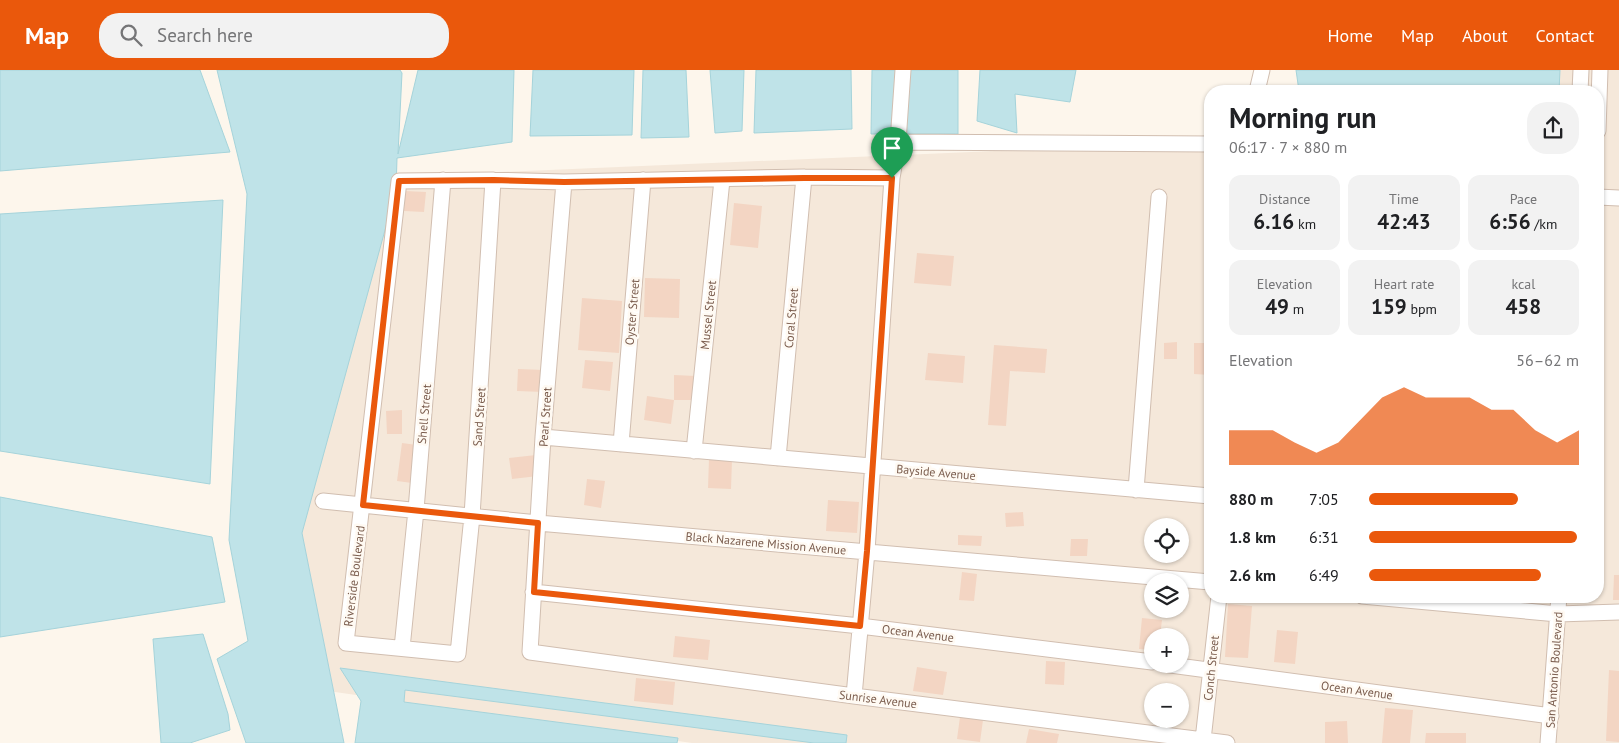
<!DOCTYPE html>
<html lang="en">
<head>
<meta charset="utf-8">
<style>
  :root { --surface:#fff; --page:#f2f2f2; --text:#202124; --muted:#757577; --accent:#ea580c }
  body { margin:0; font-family:"PT Sans",sans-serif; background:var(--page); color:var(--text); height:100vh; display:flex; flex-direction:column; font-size:19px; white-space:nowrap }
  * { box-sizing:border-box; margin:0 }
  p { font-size:16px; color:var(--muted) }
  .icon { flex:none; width:28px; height:28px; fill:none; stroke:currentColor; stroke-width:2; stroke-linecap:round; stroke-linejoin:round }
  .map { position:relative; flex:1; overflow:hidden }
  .panel { position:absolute; left:1204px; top:15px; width:400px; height:518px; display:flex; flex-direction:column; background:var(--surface); border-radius:20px; box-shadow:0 1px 4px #0004 }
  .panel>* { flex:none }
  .tools { position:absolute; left:1144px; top:448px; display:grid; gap:10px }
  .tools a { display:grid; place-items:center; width:45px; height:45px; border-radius:50%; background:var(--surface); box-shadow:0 1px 4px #0004; font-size:25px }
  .pin { position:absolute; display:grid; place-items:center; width:42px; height:42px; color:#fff; margin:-51px -21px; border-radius:50% 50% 50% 0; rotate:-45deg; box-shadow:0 0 5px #0007 }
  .pin .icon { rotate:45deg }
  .round { display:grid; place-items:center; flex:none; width:52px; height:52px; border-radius:20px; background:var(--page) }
  .head { display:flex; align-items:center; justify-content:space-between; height:85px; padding:0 25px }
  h1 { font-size:28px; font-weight:700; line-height:38px }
  .stats { display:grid; grid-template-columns:repeat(3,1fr); gap:8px; height:85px; padding:5px 25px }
  .stats div { display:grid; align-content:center; border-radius:12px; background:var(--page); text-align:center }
  .stats b { font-size:21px; font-weight:700 }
  .stats small { font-size:14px; font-weight:400 }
  .stats p { font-size:14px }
  .chart { height:140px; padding:10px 25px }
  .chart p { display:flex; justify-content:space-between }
  .chart svg { width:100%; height:90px; margin-top:5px; fill:var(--accent); opacity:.7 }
  ul { padding:0 25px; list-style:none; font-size:16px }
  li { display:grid; grid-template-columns:80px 60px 1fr; align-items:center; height:38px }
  li i { height:12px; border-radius:6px; background:var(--accent) }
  header { display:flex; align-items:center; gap:30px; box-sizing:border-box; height:70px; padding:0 25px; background:var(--accent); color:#fff }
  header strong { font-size:24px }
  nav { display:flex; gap:28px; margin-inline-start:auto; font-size:18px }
  .search { width:350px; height:45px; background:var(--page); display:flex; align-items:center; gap:12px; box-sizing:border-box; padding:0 18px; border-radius:20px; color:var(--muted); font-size:19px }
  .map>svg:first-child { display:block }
  .residential { fill:#f5e8da; fill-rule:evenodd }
  .water { fill:#bfe3e8; stroke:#a5d3da }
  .building { fill:#f3d5c3 }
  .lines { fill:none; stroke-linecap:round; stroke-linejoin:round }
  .minor-casing { stroke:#d1beb0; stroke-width:17 }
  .minor { stroke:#fff; stroke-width:15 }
  .route-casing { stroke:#fff; stroke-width:10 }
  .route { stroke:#ea580c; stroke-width:6 }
  .labels { text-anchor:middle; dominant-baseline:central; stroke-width:5; stroke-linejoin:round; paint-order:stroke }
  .street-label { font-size:12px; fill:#7a5c4d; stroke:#fffaf3 }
</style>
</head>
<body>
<header>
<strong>Map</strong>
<div class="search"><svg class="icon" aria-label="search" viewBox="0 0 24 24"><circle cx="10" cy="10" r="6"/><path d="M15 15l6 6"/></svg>Search here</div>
<nav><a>Home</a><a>Map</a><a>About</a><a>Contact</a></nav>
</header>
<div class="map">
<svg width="1619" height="673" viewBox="0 0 1619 673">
  <rect width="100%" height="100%" fill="#fdf6ec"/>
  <path class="residential" d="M1513,0H1619V673H692L307,618L284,497L382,107L1210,72V526H1598V21H1511ZM1152,456H1180V484H1152ZM1152,511H1180V539H1152ZM1152,566H1180V594H1152ZM1152,621H1180V649H1152Z"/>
  <path class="water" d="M0,0H200L230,82L0,101Z
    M217,0H400L402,3L398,84L418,0H514L512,72L397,88L396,120L302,463L344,673H246L217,589L248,571L229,470L247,124Z
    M533,0H634L632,65L530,66Z
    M643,0H686L689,67L641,68Z
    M710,0H744L742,61L715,63Z
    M756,0H851L852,59L754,63Z
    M872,0H958V64H871Z
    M980,0H1076L1070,32L1015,24L1017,63L977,51Z
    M1296,0H1560L1559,21H1299Z
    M223,130L210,414L0,381V144Z
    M0,427L212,467L225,532L0,567Z
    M203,564L228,644L230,660L190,673H161L153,569Z
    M340,598L847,665L846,673H814L405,620L404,632L678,668L677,673H355L361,631Z"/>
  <path class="building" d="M405,121L426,122L424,142L404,141Z
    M734,133L762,136L758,178L730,175Z
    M917,183L954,186L951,216L914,213Z
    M645,208L680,209L679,248L644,247Z
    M582,228L622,231L619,283L578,280Z
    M1177,272V289H1164V273Z
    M1194,273H1210V305L1194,304Z
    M994,275L1047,279L1045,303L1010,301L1006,356L988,355Z
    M928,283L965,286L963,313L925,310Z
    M585,290L613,292L610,321L582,318Z
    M518,299L544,300L543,322L517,321Z
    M674,305L696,306L695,330H674Z
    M647,326L674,330L671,354L644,350Z
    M402,340V364H387L386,341Z
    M402,373L417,375L412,413L397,411Z
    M536,385L538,406L512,409L509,388Z
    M709,389L732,390L731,419L708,418Z
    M587,409L605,411L601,438L584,435Z
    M828,430L859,432L857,463L826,461Z
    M1023,442L1024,456L1006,457L1005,443Z
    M958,465L982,466L981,476L958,475Z
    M1071,469H1088L1087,486H1070Z
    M962,502L977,504L974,531L959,530Z
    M1614,505H1619V530H1613Z
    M1228,534L1252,536L1248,588L1225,587Z
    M1142,548L1162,550L1160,566H1152V580L1139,579Z
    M1277,560L1298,562L1295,594L1274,592Z
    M675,566L710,570L708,590L673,587Z
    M1046,591L1065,592L1064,615L1045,614Z
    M917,597L947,602L943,625L913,621Z
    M1609,600L1619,601V672L1606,671Z
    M636,608L675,612L673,635L634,631Z
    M1385,638L1413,640L1410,673H1382Z
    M960,647L983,650L980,672L957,669Z
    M1347,651L1348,673H1325V652Z
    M1029,659L1059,664L1057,673H1026Z
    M1426,663H1466V673H1425Z"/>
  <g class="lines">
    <g class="minor-casing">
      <path id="minor" d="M1257,21L1262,0
        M1580,21L1581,0
        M1598,61L1600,0
        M898,72L1210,74
        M493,110L472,446L458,584L346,573L399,111L493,110L564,112L804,107L892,108
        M564,112L543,367L530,582L854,626L1227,673
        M1598,127L1619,128
        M543,367L1210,426
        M621,374L643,110
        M694,381L722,110
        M778,388L804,107
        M1136,420L1159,127
        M323,431L538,453L1210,512
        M533,522L860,556L1152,592
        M1362,526L1558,544L1619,542
        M402,578L416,440L443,110
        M1163,594L1551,646
        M854,626L867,481L892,108L898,72L903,0
        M1203,670L1219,526
        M1548,673L1559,526"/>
    </g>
    <use href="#minor" class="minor"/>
  </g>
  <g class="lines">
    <g class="route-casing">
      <path id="route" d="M804,108H892L867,481L860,556L534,522L538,453L363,435L399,111L494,110L564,112Z"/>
    </g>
    <use href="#route" class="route"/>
  </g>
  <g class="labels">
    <g class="street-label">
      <text transform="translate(632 242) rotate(-85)">Oyster Street</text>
      <text transform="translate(708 245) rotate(-84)">Mussel Street</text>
      <text transform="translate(791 248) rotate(-85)">Coral Street</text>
      <text transform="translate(424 344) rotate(-85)">Shell Street</text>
      <text transform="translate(479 347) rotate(-86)">Sand Street</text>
      <text transform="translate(545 347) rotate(-86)">Pearl Street</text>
      <text transform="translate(936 402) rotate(5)">Bayside Avenue</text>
      <text transform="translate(766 473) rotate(5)">Black Nazarene Mission Avenue</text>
      <text transform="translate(354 506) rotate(-83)">Riverside Boulevard</text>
      <text transform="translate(918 563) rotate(7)">Ocean Avenue</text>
      <text transform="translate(1211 598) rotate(-84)">Conch Street</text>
      <text transform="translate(1554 600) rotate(-86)">San Antonio Boulevard</text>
      <text transform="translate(1357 620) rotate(8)">Ocean Avenue</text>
      <text transform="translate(878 629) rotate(7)">Sunrise Avenue</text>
    </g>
  </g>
</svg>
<div class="tools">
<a><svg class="icon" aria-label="locate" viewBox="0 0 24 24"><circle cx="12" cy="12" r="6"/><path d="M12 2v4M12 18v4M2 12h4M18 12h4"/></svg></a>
<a><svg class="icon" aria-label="layers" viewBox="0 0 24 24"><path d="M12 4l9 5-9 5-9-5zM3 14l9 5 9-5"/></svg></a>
<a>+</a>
<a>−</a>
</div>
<div class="pin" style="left:892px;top:108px;background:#1e9e55"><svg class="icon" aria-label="arrive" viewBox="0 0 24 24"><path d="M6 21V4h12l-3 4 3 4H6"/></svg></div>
<section class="panel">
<div class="head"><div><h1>Morning run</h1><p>06:17 · 7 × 880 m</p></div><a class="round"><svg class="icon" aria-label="share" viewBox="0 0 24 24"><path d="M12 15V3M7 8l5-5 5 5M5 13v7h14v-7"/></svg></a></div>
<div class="stats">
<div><p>Distance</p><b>6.16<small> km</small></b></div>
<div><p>Time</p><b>42:43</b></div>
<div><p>Pace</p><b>6:56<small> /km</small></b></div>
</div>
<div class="stats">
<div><p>Elevation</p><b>49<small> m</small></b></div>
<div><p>Heart rate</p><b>159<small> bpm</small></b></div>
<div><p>kcal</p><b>458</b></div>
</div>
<div class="chart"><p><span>Elevation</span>56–62 m</p>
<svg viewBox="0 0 160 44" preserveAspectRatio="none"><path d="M0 44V27L10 27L20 27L30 33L40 38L50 33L60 22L70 11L80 6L90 11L100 11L110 11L120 17L130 17L140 27L150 33L160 27V44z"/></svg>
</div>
<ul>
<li><b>880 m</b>7:05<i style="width:71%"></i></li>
<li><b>1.8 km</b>6:31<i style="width:99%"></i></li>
<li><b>2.6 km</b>6:49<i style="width:82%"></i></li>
</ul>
</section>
</div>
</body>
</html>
